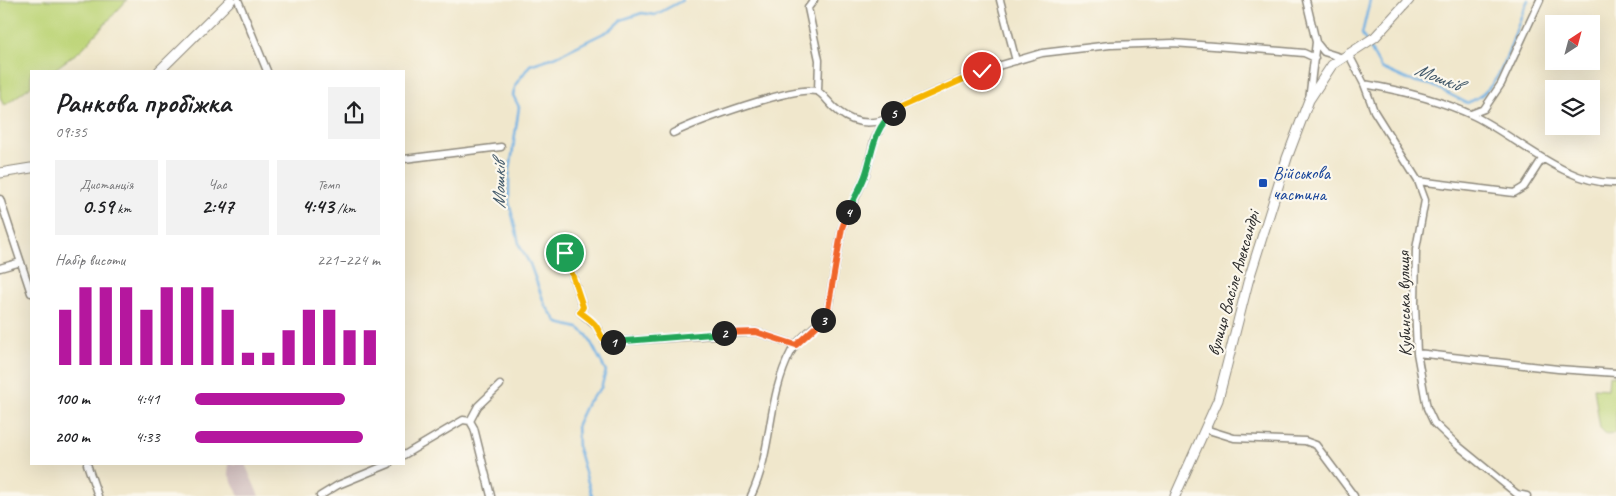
<!DOCTYPE html>
<html lang="uk">
<head>
<meta charset="utf-8">
<style>
  :root { --surface:#fff; --page:#f2f2f2; --text:#202124; --muted:#757577; --accent:#b5179e }
  body { margin:0; font-family:Caveat,sans-serif; background:var(--page); color:var(--text); height:100vh; display:flex; flex-direction:column; font-size:19px; white-space:nowrap }
  * { box-sizing:border-box; margin:0 }
  p { font-size:16px; color:var(--muted) }
  .icon { flex:none; width:28px; height:28px; fill:none; stroke:currentColor; stroke-width:2; stroke-linecap:round; stroke-linejoin:round }
  .map { position:relative; flex:1; overflow:hidden }
  .details { position:absolute; left:30px; top:70px; width:375px; height:395px; display:flex; flex-direction:column; background:var(--surface); border-radius:0px; box-shadow:0 5px 20px #0002 }
  .details>* { flex:none }
  .needle { width:32px; rotate:36deg }
  .tools { position:absolute; left:1545px; top:15px; display:grid; gap:10px }
  .tools a { display:grid; place-items:center; width:55px; height:55px; border-radius:0px; background:var(--surface); box-shadow:0 5px 20px #0002; font-size:25px }
  .pin { position:absolute; display:grid; place-items:center; width:42px; height:42px; color:#fff; margin:-21px; border:2px solid #fff; border-radius:50%; box-shadow:0 1px 5px #0007 }
  .km { position:absolute; width:25px; height:25px; margin:-12px; border-radius:50%; background:#222; color:#fff; font-size:14px; line-height:25px; text-align:center }
  .round { display:grid; place-items:center; flex:none; width:52px; height:52px; border-radius:0px; background:var(--page) }
  .head { display:flex; align-items:center; justify-content:space-between; height:85px; padding:0 25px }
  h1 { font-size:28px; font-weight:600; line-height:38px }
  .metrics { display:grid; grid-template-columns:repeat(3,1fr); gap:8px; height:85px; padding:5px 25px }
  .metrics div { display:grid; align-content:center; border-radius:0px; background:var(--page); text-align:center }
  .metrics b { font-size:21px; font-weight:600 }
  .metrics small { font-size:14px; font-weight:400 }
  .metrics p { font-size:14px }
  .chart { height:140px; padding:10px 25px }
  .chart p { display:flex; justify-content:space-between }
  .chart svg { width:100%; height:90px; margin-top:5px; stroke:var(--accent); stroke-width:6 }
  ul { padding:0 25px; list-style:none; font-size:16px }
  li { display:grid; grid-template-columns:80px 60px 1fr; align-items:center; height:38px }
  li i { height:12px; border-radius:6px; background:var(--accent) }
  .map>svg:first-child { display:block }
  .industrial { fill:#d2bfbf }
  .green { fill:#bed579; stroke:#748052 }
  .lines { fill:none; stroke-linecap:round; stroke-linejoin:round }
  .stream { stroke:#70b0e3; stroke-width:2.5 }
  .street-casing { stroke:#8e897c; stroke-width:9 }
  .secondary-casing { stroke:#8e897c; stroke-width:11 }
  .street { stroke:#fff; stroke-width:6 }
  .secondary { stroke:#fff; stroke-width:9 }
  .split-1-casing { stroke:#fff; stroke-width:10 }
  .split-2-casing { stroke:#fff; stroke-width:10 }
  .split-3-casing { stroke:#fff; stroke-width:10 }
  .split-4-casing { stroke:#fff; stroke-width:10 }
  .split-5-casing { stroke:#fff; stroke-width:10 }
  .split-6-casing { stroke:#fff; stroke-width:10 }
  .split-1 { stroke:#f5b400; stroke-width:6 }
  .split-2 { stroke:#22a559; stroke-width:6 }
  .split-3 { stroke:#f0652b; stroke-width:6 }
  .split-4 { stroke:#f0652b; stroke-width:6 }
  .split-5 { stroke:#22a559; stroke-width:6 }
  .split-6 { stroke:#f5b400; stroke-width:6 }
  .transit-dot { fill:#1a4fb4; stroke:#fbf7ec; stroke-width:2 }
  .labels { text-anchor:middle; dominant-baseline:central; stroke-width:4.5; stroke-linejoin:round; paint-order:stroke }
  .transit-label { font-size:18px; fill:#164399; stroke:#fbf7ec; text-anchor:start }
  .street-label { font-size:18px; fill:#2b2b2b; stroke:#fbf7ec }
  .water-label { font-size:19px; font-style:italic; fill:#435a6b; stroke:#fbf7ec }
</style>
</head>
<body>
<div class="map">
<svg width="1616" height="496" viewBox="0 0 1616 496">
  <rect width="100%" height="100%" fill="#fbf7ec"/>
  <filter id="ink" filterUnits="userSpaceOnUse"><feTurbulence type="fractalNoise" baseFrequency=".02" numOctaves="2"/><feDisplacementMap in="SourceGraphic" scale="10" xChannelSelector="R" yChannelSelector="G"/><feConvolveMatrix kernelMatrix="1 2 1 2 8 2 1 2 1" color-interpolation-filters="sRGB"/></filter>
  <filter id="wash" filterUnits="userSpaceOnUse"><feTurbulence type="fractalNoise" baseFrequency=".0096" numOctaves="4" result="noise"/><feDisplacementMap in="SourceGraphic" scale="20" xChannelSelector="R" yChannelSelector="G"/><feGaussianBlur stdDeviation="1.12" result="paint"/><feColorMatrix in="noise" values="0 0 0 0 0 0 0 0 0 0 0 0 0 0 0 0 0 1.4 0 .05"/><feComposite in="paint" operator="in"/></filter>
  <g filter="url(#wash)">
    <rect width="100%" height="100%" fill="#f0e7cc"/>
    <path class="industrial" d="M229,464H245L259,496H239L228,473Z"/>
    <path class="green" d="M0,0H127L81,50L52,71H31V86L4,106L0,97Z
      M1609,375L1616,376V433L1606,434L1600,428L1594,388L1608,389Z"/>
    <g class="lines">
      <path class="stream" d="M1370,0L1362,34L1381,68L1408,80L1431,85L1467,103C1507,89 1511,33 1528,0
        M592,496L578,448L577,424L587,403L601,388L606,371L587,335L578,328L558,323L545,305L530,264L520,247L509,202V177L519,107L513,95L516,84L530,65L557,56L610,30L621,20L642,13L655,15L683,0"/>
    </g>
  </g>
  <g filter="url(#ink)">
    <g class="lines">
      <g class="street-casing">
        <path id="street" d="M238,0L267,71
          M814,0L808,8L819,60L818,91
          M1000,0L1016,61
          M1306,0L1316,42L1309,100
          M1316,42L1324,52L1340,57
          M1348,53L1364,84L1374,111L1418,181L1425,200L1416,249L1415,304L1417,353L1427,408L1434,423L1456,444L1517,494L1527,496
          M1364,84C1398,90 1443,101 1474,116C1517,137 1566,185 1616,183
          M1471,114L1484,109L1501,84L1540,0
          M673,133C698,121 792,86 816,91C821,92 824,97 827,100C843,119 860,127 884,120
          M404,159L501,147
          M1418,181L1514,193L1524,187L1542,159
          M0,199L31,293
          M565,253L583,307L580,312L596,326L605,341L610,342L756,332L796,345
          M0,268L21,262
          M1417,353L1558,369L1616,373
          M470,421L478,406L500,385
          M1205,429L1234,438L1305,441L1316,445L1354,496
          M404,455L463,420L470,421L474,428L491,496
          M87,464L98,496
          M320,496L338,485L389,464
          M751,496C773,451 767,397 791,352C800,334 820,327 828,309L842,228L866,174L874,141L884,120L901,107L981,71L1042,53L1110,45L1173,43L1281,51L1304,53L1315,58"/>
      </g>
      <g class="secondary-casing">
        <path id="secondary" d="M159,71L231,0
          M0,173L31,168
          M1175,496L1218,400L1248,282L1287,158L1309,100L1332,65L1375,37L1409,0"/>
      </g>
      <use href="#street" class="street"/>
      <use href="#secondary" class="secondary"/>
    </g>
  </g>
  <g class="lines" filter="url(#ink)">
    <g class="split-1-casing">
      <path id="split-1" d="M565,253L583,307L580,312C585,316 593,321 596,326C602,335 601,342 613,342"/>
    </g>
    <g class="split-2-casing">
      <path id="split-2" d="M613,342L724,333"/>
    </g>
    <g class="split-3-casing">
      <path id="split-3" d="M724,333L756,332L796,345L823,320"/>
    </g>
    <g class="split-4-casing">
      <path id="split-4" d="M823,320L828,309L842,228L848,212"/>
    </g>
    <g class="split-5-casing">
      <path id="split-5" d="M848,212C853,199 862,186 866,173C873,151 874,128 893,113"/>
    </g>
    <g class="split-6-casing">
      <path id="split-6" d="M893,113L901,107L982,71"/>
    </g>
    <use href="#split-1" class="split-1"/>
    <use href="#split-2" class="split-2"/>
    <use href="#split-3" class="split-3"/>
    <use href="#split-4" class="split-4"/>
    <use href="#split-5" class="split-5"/>
    <use href="#split-6" class="split-6"/>
  </g>
  <rect class="transit-dot" x="1258" y="178" width="10" height="10" rx="2.5"/>
  <g class="labels">
    <g class="transit-label">
      <text x="1273" y="173">Військова<tspan x="1273" dy="21">частина</tspan></text>
    </g>
    <g class="street-label">
      <text transform="translate(1233 283) rotate(-74)">вулиця Васіле Александрі</text>
      <text transform="translate(1404 304) rotate(-91)">Кубинська вулиця</text>
    </g>
    <g class="water-label">
      <text transform="translate(1438 77) rotate(21)">Мошків</text>
      <text transform="translate(499 185) rotate(-90)">Мошків</text>
    </g>
  </g>
</svg>
<div class="tools">
<a><svg class="needle" viewBox="-14 -14 28 28"><path d="M0-13l5 13h-10z" fill="#e53935"/><path d="M0 13l5-13h-10z" fill="#757577"/></svg></a>
<a><svg class="icon" aria-label="layers" viewBox="0 0 24 24"><path d="M12 4l9 5-9 5-9-5zM3 14l9 5 9-5"/></svg></a>
</div>
<div class="pin" style="left:565px;top:253px;background:#1e9e55"><svg class="icon" aria-label="arrive" viewBox="0 0 24 24"><path d="M6 21V4h12l-3 4 3 4H6"/></svg></div>
<div class="pin" style="left:982px;top:71px;background:#d93025"><svg class="icon" aria-label="check" viewBox="0 0 24 24"><path d="M5 12l5 5 9-10"/></svg></div>
<b class="km" style="left:613px;top:342px">1</b>
<b class="km" style="left:724px;top:333px">2</b>
<b class="km" style="left:823px;top:320px">3</b>
<b class="km" style="left:848px;top:212px">4</b>
<b class="km" style="left:893px;top:113px">5</b>
<section class="details">
<div class="head"><div><h1>Ранкова пробіжка</h1><p>09:35</p></div><a class="round"><svg class="icon" aria-label="share" viewBox="0 0 24 24"><path d="M12 15V3M7 8l5-5 5 5M5 13v7h14v-7"/></svg></a></div>
<div class="metrics">
<div><p>Дистанція</p><b>0.59<small> km</small></b></div>
<div><p>Час</p><b>2:47</b></div>
<div><p>Темп</p><b>4:43<small> /km</small></b></div>
</div>
<div class="chart"><p><span>Набір висоти</span>221–224 m</p>
<svg viewBox="0 0 160 44" preserveAspectRatio="none"><path d="M5 44V17M15 44V6M25 44V6M35 44V6M45 44V17M55 44V6M65 44V6M75 44V6M85 44V17M95 44V38M105 44V38M115 44V27M125 44V17M135 44V17M145 44V27M155 44V27"/></svg>
</div>
<ul>
<li><b>100 m</b>4:41<i style="width:81%"></i></li>
<li><b>200 m</b>4:33<i style="width:91%"></i></li>
</ul>
</section>
</div>
</body>
</html>
